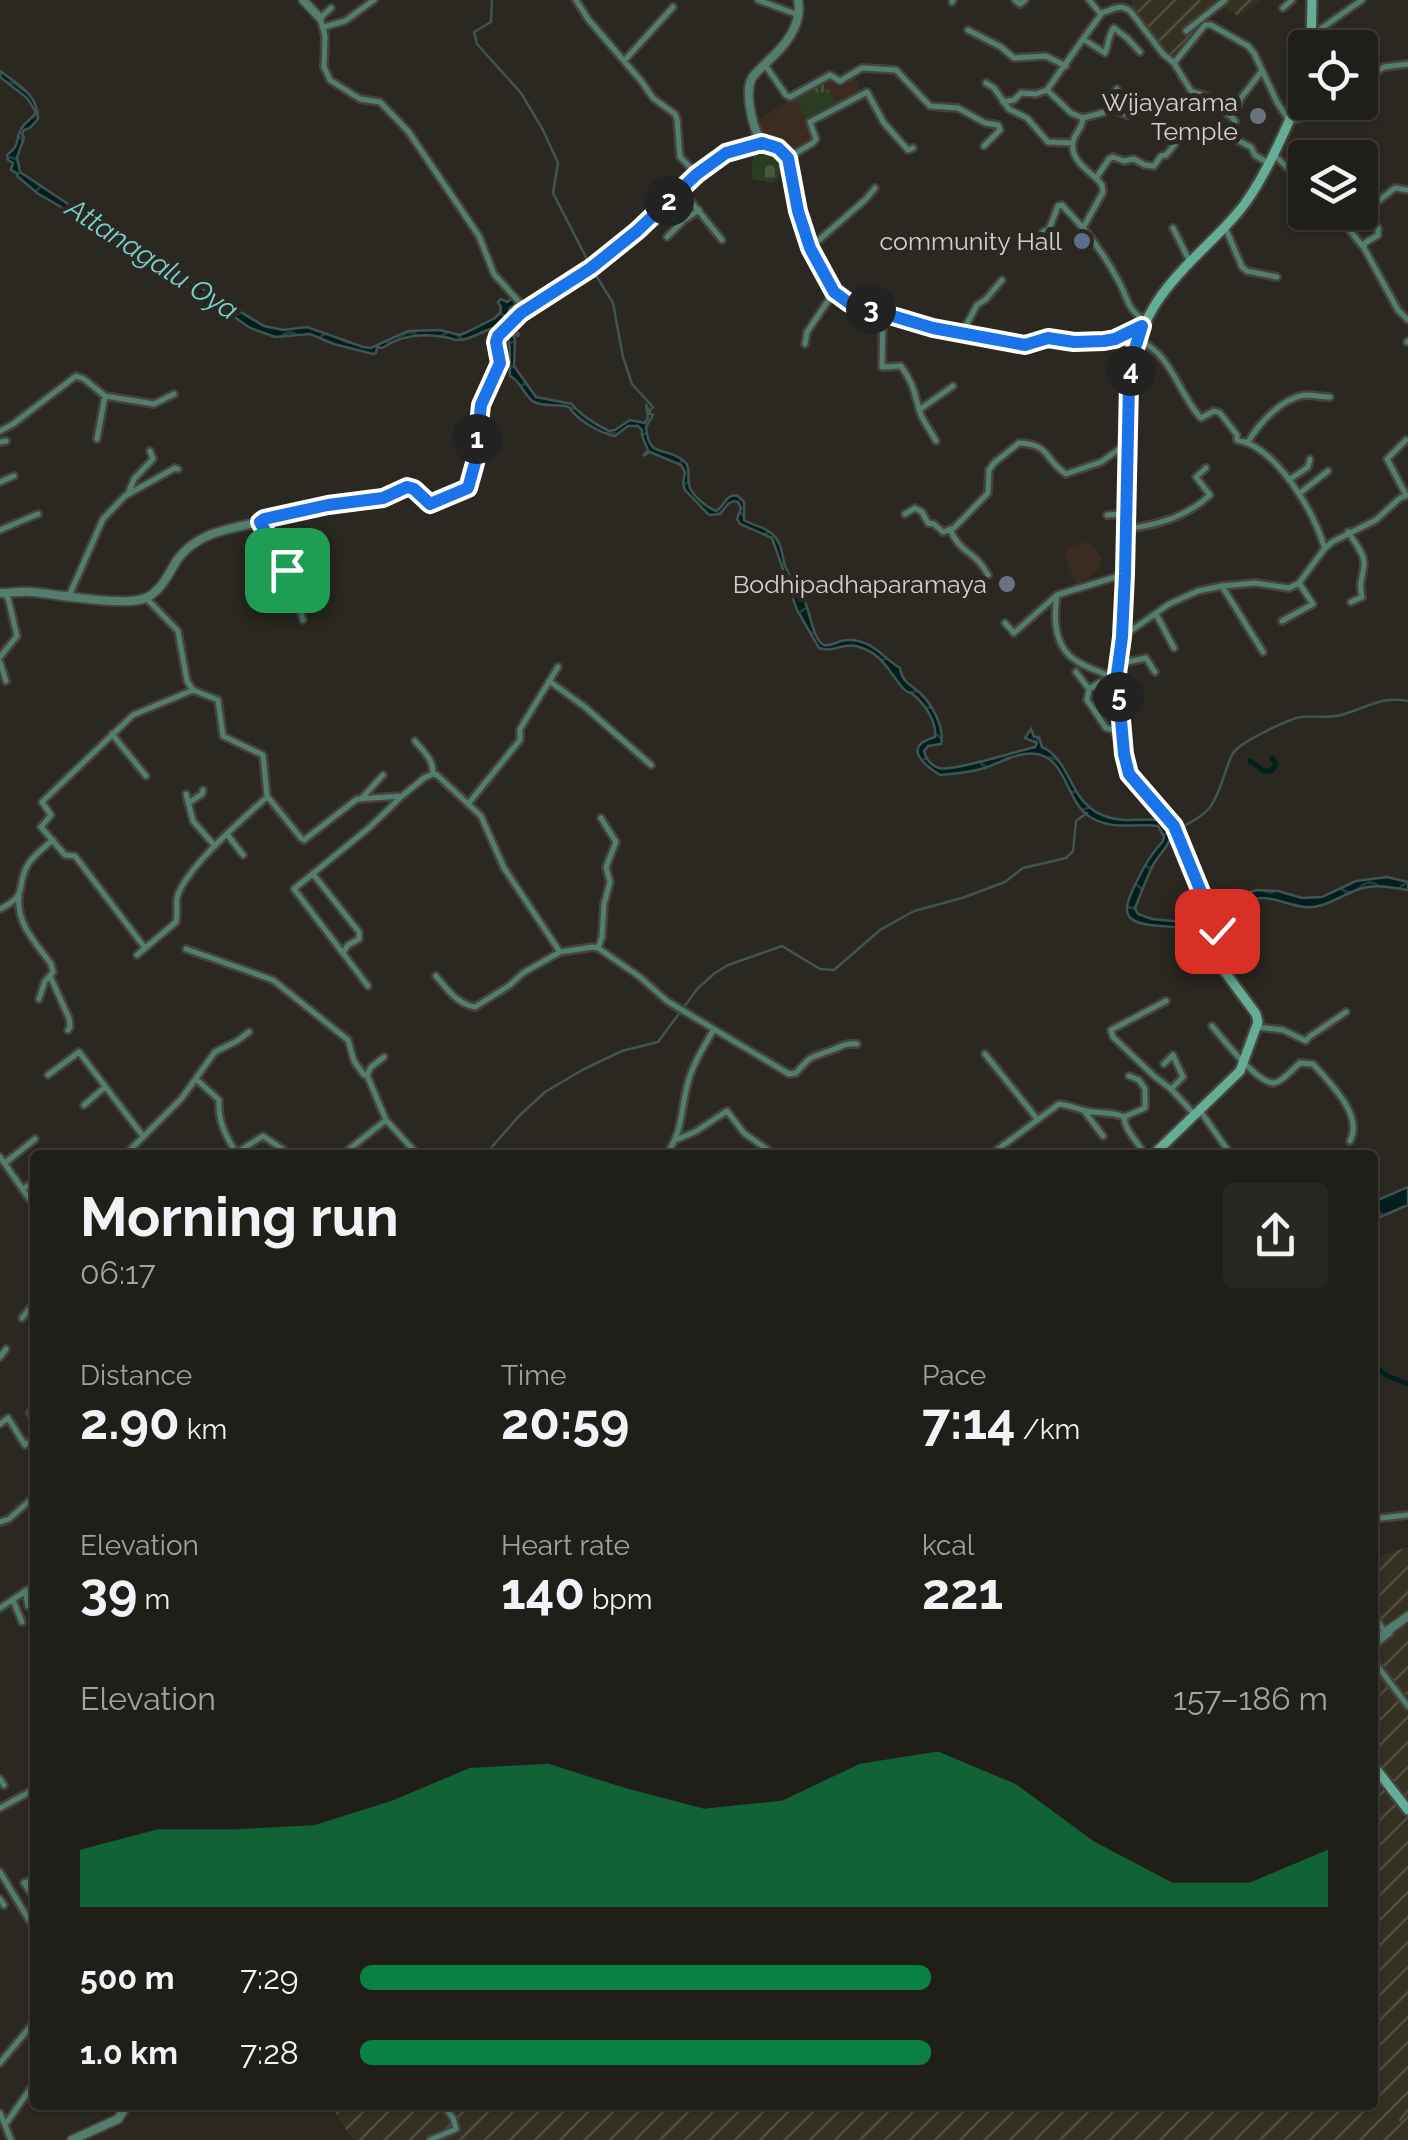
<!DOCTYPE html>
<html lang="en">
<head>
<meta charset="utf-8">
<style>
  :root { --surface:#201e18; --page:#282721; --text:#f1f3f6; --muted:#a2a2a2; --line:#3d3c37; --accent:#0b8043 }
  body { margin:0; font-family:Raleway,sans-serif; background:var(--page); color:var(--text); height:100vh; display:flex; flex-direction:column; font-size:38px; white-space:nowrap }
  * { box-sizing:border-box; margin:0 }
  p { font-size:32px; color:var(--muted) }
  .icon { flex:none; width:55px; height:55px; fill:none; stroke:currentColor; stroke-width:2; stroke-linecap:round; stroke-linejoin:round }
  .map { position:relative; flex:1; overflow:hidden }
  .details { position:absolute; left:30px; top:1150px; width:1348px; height:960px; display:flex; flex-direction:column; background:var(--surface); border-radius:10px; box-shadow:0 2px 8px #0004,0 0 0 2px var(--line) }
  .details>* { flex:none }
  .controls { position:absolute; left:1288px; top:30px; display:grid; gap:20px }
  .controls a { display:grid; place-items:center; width:90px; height:90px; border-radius:10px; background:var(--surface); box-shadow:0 2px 8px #0004,0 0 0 2px var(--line); font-size:50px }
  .pin { position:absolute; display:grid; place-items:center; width:85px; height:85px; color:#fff; margin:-42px; border-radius:20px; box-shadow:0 5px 15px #0006 }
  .km { position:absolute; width:50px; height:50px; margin:-25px; border-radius:50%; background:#222; color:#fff; font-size:28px; line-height:50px; text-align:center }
  .round { display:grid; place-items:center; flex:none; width:105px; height:105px; border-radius:10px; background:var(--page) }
  .headline { display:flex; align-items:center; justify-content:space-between; height:170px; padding:0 50px }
  h1 { font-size:55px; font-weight:700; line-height:75px }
  .stats { display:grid; grid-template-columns:repeat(3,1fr); gap:15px; height:170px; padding:10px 50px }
  .stats div { display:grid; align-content:center }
  .stats b { font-size:50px; font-weight:700 }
  .stats small { font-size:28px; font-weight:400 }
  .stats p { font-size:28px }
  .chart { height:280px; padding:20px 50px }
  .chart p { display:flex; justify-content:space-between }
  .chart svg { width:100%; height:180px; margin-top:10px; fill:var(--accent); opacity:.7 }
  ul { padding:0 50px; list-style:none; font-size:32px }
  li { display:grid; grid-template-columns:160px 120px 1fr; align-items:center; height:75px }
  li i { height:25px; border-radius:12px; background:var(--accent) }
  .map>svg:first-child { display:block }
  .industrial { fill:url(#industrial-furrows) }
  .education { fill:#3b2b21 }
  .cemetery { fill:url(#cemetery-stones) }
  .park { fill:url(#park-tufts) }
  .water { fill:url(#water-waves); stroke:#415452; stroke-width:2.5 }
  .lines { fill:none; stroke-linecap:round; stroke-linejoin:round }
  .stream { stroke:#415452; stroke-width:2.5 }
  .canal { stroke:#021e1e; stroke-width:5 }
  .minor-casing { stroke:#45433c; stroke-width:10 }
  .tertiary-casing { stroke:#45433c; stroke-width:12 }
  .secondary-casing { stroke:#45433c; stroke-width:14 }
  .minor { stroke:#527d6f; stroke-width:5 }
  .tertiary { stroke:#527d6f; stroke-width:8 }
  .secondary { stroke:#66ad98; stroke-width:9 }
  .route-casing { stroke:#fff; stroke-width:20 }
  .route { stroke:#1a73e8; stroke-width:12 }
  .worship-dot { fill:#6b7280; stroke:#2a2820; stroke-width:4 }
  .service-dot { fill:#5c6f8a; stroke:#2a2820; stroke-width:4 }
  .labels { text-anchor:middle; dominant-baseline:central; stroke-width:10; stroke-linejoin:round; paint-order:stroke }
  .poi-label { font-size:25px; fill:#d3d1cc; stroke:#2a2820; text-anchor:end }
  .water-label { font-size:28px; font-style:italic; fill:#76d0d0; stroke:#2a2820 }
</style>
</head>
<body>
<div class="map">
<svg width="1408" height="2140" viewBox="0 0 1408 2140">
  <defs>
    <pattern id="industrial-furrows" width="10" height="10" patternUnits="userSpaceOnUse" patternTransform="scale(2.5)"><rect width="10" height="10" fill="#343022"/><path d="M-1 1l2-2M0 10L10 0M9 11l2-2" fill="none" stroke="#504d41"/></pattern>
    <pattern id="cemetery-stones" width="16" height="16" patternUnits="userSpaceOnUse" patternTransform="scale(2.5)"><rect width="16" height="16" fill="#2a3c22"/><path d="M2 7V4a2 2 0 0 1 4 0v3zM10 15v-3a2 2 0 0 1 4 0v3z" fill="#485741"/></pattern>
    <pattern id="park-tufts" width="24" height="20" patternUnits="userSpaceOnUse" patternTransform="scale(2.5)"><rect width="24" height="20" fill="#2a3c22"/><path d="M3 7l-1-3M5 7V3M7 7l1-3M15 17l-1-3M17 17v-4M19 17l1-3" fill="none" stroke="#485741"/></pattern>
    <pattern id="water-waves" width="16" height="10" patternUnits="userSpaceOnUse" patternTransform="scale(2.5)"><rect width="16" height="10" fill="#021e1e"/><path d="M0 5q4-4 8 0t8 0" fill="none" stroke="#263e3e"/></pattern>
  </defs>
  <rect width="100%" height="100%" fill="#2a2820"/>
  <path class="industrial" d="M1132,0H1260L1240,17L1219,5L1171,56L1140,21L1132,9Z
    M1408,1547V2140H353L330,2105H1372L1373,1558Z"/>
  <path class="education" d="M854,74L861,90L808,122L813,135L811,141L788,153L760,136L758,119L830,77L840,83Z
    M1081,543H1089L1097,550L1102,559L1100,568L1091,576L1082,582L1075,583L1065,555L1066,551L1072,546Z"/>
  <path class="cemetery" d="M756,148C780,148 794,165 773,183L753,179L751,168Z"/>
  <path class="park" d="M823,82L836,104L809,121L795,99Z"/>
  <path class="water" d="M0,71C18,85 38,94 38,119L30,128L24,130L22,134L24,138L17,157L20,172L134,248L264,326L283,330L307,327L363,347L371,348L408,331L440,330L460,335L467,332L495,318L500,313L501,307L498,302L501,299L507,302L512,299L517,304L510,308L504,324L508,330L513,329L519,334L518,336L511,333L515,339L514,366L536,397L572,404C579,414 598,426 609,431L615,430L630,420L645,423L648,418L646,404L650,414L653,415L646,427C649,461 666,445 684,461C691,467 687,475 689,484C690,494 706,507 716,511C725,507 725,493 738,496L744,502V520C753,526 763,526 771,533C783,542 781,555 786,568C791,580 799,591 805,602C810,612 813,640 824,645C831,647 839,640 847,640C872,639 883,658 900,668C902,682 910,684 920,693C932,704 945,728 941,744L928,746L924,751C926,759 930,765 939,768C952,772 1018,751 1035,747L1037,743L1025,738L1031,729L1034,737H1039L1042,747C1067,758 1069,790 1089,807C1098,815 1112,819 1124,820C1138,821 1181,812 1170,839C1167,848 1158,856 1153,865C1146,879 1141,894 1135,908L1138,914L1152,919L1193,923L1221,913L1247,893L1257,890L1278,891L1302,898L1322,897L1356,881L1387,877L1408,882V890C1394,888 1377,884 1363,888C1343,893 1327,909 1305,907C1290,906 1275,897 1260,898C1242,900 1231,921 1215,926C1195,933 1181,927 1162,926C1120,924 1121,912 1138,879C1145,864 1152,853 1163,841L1164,837L1158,826C1134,823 1113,831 1090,817C1066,802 1067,759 1037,754C1019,751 1002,762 985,768C971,772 954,774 940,775C921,763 903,746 935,737C937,723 926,706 915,696C905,688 911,697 902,687C887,669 882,653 856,646C842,643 833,653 819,648L797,610L772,538L740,524L737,519L741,508L738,502L734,501L728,504L720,514L709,515L685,490L683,484L685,472L681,465L650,452L643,456L648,450L642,436V430L638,426H628L615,436C601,434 576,419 569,407C558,404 545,407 534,402C523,395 522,382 510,376C508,358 515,339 499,327C485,328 474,339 460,340C451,340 453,338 444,337C422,333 400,336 382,348L377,347L376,353L373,354L334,344L310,334L275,337L250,328L219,306L198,295L183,283L143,259L92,225L37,193L17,176L18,174L11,170L13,163L8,160L7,155C22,143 14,142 21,129C25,122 32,119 36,112L27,98L0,77Z
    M1408,1187V1205L1373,1220V1202Z"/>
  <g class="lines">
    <path class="stream" d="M492,0L491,22L474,32L477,44L521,93L543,130L558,163L553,193L590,265
      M594,272L613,303L623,357L632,384L653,407L649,412
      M1177,829C1209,815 1214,807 1225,773C1228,766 1229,758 1234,752C1241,742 1290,718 1302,717C1315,715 1328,719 1341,715C1367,708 1379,696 1408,701
      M485,1155L518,1117L545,1092L584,1069L622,1051L658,1042L698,988L715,973L728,965L782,946L820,969L834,970L880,930L914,911L962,898L1005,882L1023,868L1066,858L1073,851L1076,821L1087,813
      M1400,2120L1408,2110"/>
    <path class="canal" d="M1250,761L1264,771H1271L1276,765L1272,758
      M1372,1365L1388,1376L1408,1384"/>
    <g class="minor-casing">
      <path id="minor" d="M576,0L588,19L642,82L653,98L675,114L677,119L680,157L697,174
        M758,0L796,14
        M1015,0L1020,4L1025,0
        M1089,0L1100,13C1113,11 1119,2 1131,12L1163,54L1174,63
        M952,2L953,0
        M331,8L320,18L325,36L324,67L330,80L360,99L380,102L408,131L479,236L494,274L521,304V313
        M1283,8L1292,0
        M324,27L345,21L374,0
        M968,30L1001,47L1014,58L1046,56L1066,66
        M1186,31L1225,0
        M1312,35L1362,0
        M1083,39L1102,13
        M624,61L673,7
        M765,65L786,95L790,97L830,75L840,81L862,68L896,70L930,106L958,108L985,123L998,125L1000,130L984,146
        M1261,72L1241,98L1232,117L1235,121L1231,137L1251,147L1255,155L1268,163
        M1360,81L1384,67L1408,64
        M986,83L994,88L1009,109L1027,118L1048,142L1073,143
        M1003,102L1014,100L1021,93L1036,94L1047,90
        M1113,110L1109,101L1117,89
        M1232,117L1220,109L1208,97L1191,91L1174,63L1205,25H1211L1248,46L1254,53L1277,102L1289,121L1301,118L1325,102
        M1083,118L1113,110L1128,115L1140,104L1147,108L1156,107
        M1275,156L1305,184
        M789,157L813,143L816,139L810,122L867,92L884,123L908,150L913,148
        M1096,178C1085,169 1070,158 1073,142C1075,131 1082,131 1083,118L1071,113L1047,90L1083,39L1105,53C1109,44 1108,35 1114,28L1127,38L1140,52
        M681,189L722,240
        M1335,212L1364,248L1398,310L1408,320
        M1225,227L1242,267L1247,271L1277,277
        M1173,228L1190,262
        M1043,232L1049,229L1058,206L1062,205L1083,228
        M667,237L684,220L699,210
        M811,247L866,199L875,188
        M1364,248L1365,243L1378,235V228L1369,216L1368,209L1395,188L1408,190
        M883,312L882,367L901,366C914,384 914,393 920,412C923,422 931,431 936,441
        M1146,320C1128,313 1127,296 1119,282C1109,263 1097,245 1083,228L1103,192L1102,185L1096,178L1109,159L1113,157L1124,161L1134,159L1145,165L1154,166L1161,156L1166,155L1175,144
        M962,333L977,305L986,299L1002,280
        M1140,341C1170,353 1179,393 1199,416L1201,418L1214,411L1220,413L1237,435V440C1277,447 1313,511 1324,546
        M1407,342L1408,341
        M805,344L807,332L834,292
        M919,410L953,386
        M0,431L13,424L76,376L84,379L105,396L154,404L174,394
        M97,439L105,396
        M1406,440L1387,459L1406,495
        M0,442L6,441
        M1248,442C1259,423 1282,398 1305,395C1313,395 1322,397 1330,397
        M1289,480L1308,467L1310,459
        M0,482L14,476
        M1300,493L1328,471
        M128,494L134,479L153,459L150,451
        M905,514L915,508L922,512L928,523L934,524L943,532L954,528L988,493L989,470L994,463L1019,443C1050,444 1044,459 1066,474L1101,462L1125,445
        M1107,515L1123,514
        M260,522C280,558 293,580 303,620
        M950,529C959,553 976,551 988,575
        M1126,529C1158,525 1186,517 1210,495L1196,477L1206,468
        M0,530L38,514
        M1348,532C1354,541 1364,553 1364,563C1364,577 1358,580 1362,597L1351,602
        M1222,586L1263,652
        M1057,595C1053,621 1054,650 1080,663C1090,669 1100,671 1111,677
        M69,596L103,519L125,496L175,468L178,469
        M147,599L178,631L187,681L193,690L218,700L223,736L263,755L267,796L301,838L304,840L357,799L402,796L424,778L433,774L437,775L481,816L504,868L560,952
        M1156,614L1174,648
        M1282,621L1313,604L1299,583
        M1005,623L1014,633L1057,595L1122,575
        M1122,637L1169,604L1198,591L1222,586L1255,583L1289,588L1299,583L1325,548L1332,542L1376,520L1400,498L1408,495
        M0,657L17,636L8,598L4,594
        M0,662L6,681
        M1118,664L1146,658L1155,672
        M1076,672L1089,689
        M1109,677L1089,689L1087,700L1106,728L1114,730L1115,734L1122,737
        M549,681L585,707L651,765
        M112,734L146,776
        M415,741C423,751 434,760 433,774
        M186,794L193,821L215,846
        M362,798L383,775
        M190,802L202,794L203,790
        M468,804L520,740V729L558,667
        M227,834L243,855
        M313,874L359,932V939L348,945L344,951
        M19,896C16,924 36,943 51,964L53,972L50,976L69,1018L70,1027L68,1030
        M0,909C31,894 14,886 29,863C35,854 45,847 53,840
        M145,948L75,856L65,855L41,827L51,815L42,802L133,715L193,690
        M598,948L602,937L604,904L610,882L606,867L616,842L601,818
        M186,949L273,980L348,1040L354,1061L364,1075H367
        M137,955L176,922C178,913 176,906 177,898C184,869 244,818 267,797
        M436,976C448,990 457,1004 475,1007L510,985L523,973L560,952L593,947L598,948L640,977L667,1001L789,1074L796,1073C812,1054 811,1058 832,1050C843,1046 845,1043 857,1044
        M368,986L294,889L370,827L402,796
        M39,999L45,981L50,976
        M1166,1001L1111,1030L1113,1037L1154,1076L1171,1089
        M1212,1026C1223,1039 1256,1082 1273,1083C1281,1083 1294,1068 1300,1063L1313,1064C1329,1082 1364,1115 1350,1141
        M1257,1027L1283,1030L1306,1041L1309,1037L1346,1012
        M985,1054L1038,1120
        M384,1057L371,1067L367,1075L386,1120L418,1155
        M1164,1064L1173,1055L1183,1077L1171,1089L1194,1114
        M48,1075L79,1052L143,1136
        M196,1079L219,1100C218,1122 225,1134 236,1153L263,1136L291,1155
        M84,1105L105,1087
        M1085,1112L1103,1136
        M1201,1112L1231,1155
        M1124,1117L1145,1108V1089L1139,1080L1129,1076
        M678,1139L695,1132L727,1111L744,1133L775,1155
        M125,1155L181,1099L215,1052L237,1041L249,1032
        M342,1155L386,1120
        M666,1155C684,1131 680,1108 689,1079C694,1061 705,1045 714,1029
        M990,1155L1059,1104C1070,1105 1076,1109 1087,1111C1100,1114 1111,1111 1124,1117C1125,1131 1138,1142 1145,1155
        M0,1157L35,1207
        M5,1163L35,1139
        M23,1189L35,1181
        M22,1318L35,1302
        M0,1357L6,1349
        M35,1406L30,1413L35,1417
        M0,1424L8,1418L25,1445L35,1438
        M1372,1519L1408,1515
        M0,1522L9,1519L35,1496
        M25,1591L28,1606
        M13,1600L22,1622
        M0,1608L35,1585
        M1372,1614L1386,1633
        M1372,1647L1390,1633
        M1372,1659L1408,1706
        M0,1779L4,1785
        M0,1808L35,1789
        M0,1872L35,1930
        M35,1878L24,1883L35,1898
        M0,1899L4,1905
        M0,2063L35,2021
        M0,2113L11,2140
        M5,2125L35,2082
        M430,2140L456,2129L453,2118L443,2105"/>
    </g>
    <g class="tertiary-casing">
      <path id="tertiary" d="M303,0L320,18
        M762,143C756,133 753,124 751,113C749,103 747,90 751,80C754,73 762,68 767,62C784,47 803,24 798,0
        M0,593C10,593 21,591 31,592C56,594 129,608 148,597C162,589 169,573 177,560C197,532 229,529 260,522L265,519L328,505L383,498L407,487L413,489L430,503L467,488L475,463L481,405L499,363L496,342L498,336L521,313L591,268L637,231L697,174L726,153L762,143L778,148L788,158L798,211L810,248L834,292L849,303L933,328L1025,345L1047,338L1074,342L1104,341L1115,339L1143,327
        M1372,1642L1408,1616
        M72,2140L118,2119L127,2105"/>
    </g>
    <g class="secondary-casing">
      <path id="secondary" d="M1311,48L1312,0
        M1153,1155L1240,1071L1258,1022L1256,1014L1225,972L1217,931L1174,826L1129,774L1124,754L1117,674L1122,637L1129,384C1138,319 1159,292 1205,247C1219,233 1235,218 1246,202C1269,170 1289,121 1305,85
        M1372,1764L1408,1810"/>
    </g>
    <use href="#minor" class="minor"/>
    <use href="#tertiary" class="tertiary"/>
    <use href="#secondary" class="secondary"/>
  </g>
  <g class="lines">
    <g class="route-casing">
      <path id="route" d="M287,570L260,522L264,519L328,505L383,498L407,487L414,489L430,504L468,488L475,463L481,405L500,363L496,342L498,336L521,313L591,268L637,231L697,174L726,153L762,143L778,148L788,158L798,211L810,248L834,292L849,303L933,328L1025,345L1048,338L1074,342L1104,341L1115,339L1142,326L1133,355L1129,384L1125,574L1122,637L1117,674L1124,754L1129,774L1174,826L1217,931"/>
    </g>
    <use href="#route" class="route"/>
  </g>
  <g class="worship-dot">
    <circle cx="1258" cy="116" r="10"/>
    <circle cx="1007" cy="584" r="10"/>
  </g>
  <circle class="service-dot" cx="1082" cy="241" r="10"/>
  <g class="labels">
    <g class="poi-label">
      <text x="1238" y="102">Wijayarama<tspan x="1238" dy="29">Temple</tspan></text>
      <text x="1062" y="241">community Hall</text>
      <text x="987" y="584">Bodhipadhaparamaya</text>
    </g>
    <g class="water-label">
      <text transform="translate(152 259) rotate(33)">Attanagalu Oya</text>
    </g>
  </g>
</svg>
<div class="controls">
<a><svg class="icon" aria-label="locate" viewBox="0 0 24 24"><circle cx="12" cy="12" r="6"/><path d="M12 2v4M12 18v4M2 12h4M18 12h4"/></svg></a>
<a><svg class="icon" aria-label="layers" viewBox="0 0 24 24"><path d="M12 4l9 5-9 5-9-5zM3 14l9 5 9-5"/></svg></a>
</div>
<div class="pin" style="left:287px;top:570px;background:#1e9e55"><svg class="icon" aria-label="arrive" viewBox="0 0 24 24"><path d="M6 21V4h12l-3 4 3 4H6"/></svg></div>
<div class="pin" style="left:1217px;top:931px;background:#d93025"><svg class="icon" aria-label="check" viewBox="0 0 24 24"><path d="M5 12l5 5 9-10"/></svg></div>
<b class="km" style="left:477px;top:439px">1</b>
<b class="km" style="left:669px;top:201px">2</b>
<b class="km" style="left:871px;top:309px">3</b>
<b class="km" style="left:1131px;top:371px">4</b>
<b class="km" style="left:1119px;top:697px">5</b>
<section class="details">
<div class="headline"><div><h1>Morning run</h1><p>06:17</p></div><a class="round"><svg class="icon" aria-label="share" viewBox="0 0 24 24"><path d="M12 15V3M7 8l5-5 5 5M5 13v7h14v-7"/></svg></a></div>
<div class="stats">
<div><p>Distance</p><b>2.90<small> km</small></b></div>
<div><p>Time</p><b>20:59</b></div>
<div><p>Pace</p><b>7:14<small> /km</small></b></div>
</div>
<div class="stats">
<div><p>Elevation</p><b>39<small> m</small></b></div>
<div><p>Heart rate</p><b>140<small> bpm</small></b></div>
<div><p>kcal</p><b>221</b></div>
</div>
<div class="chart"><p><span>Elevation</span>157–186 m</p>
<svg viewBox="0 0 160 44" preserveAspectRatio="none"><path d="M0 44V30L10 25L20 25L30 24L40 18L50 10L60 9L70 15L80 20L90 18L100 9L110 6L120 14L130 28L140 38L150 38L160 30V44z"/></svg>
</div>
<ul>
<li><b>500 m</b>7:29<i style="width:59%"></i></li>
<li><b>1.0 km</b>7:28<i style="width:59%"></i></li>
</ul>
</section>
</div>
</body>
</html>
